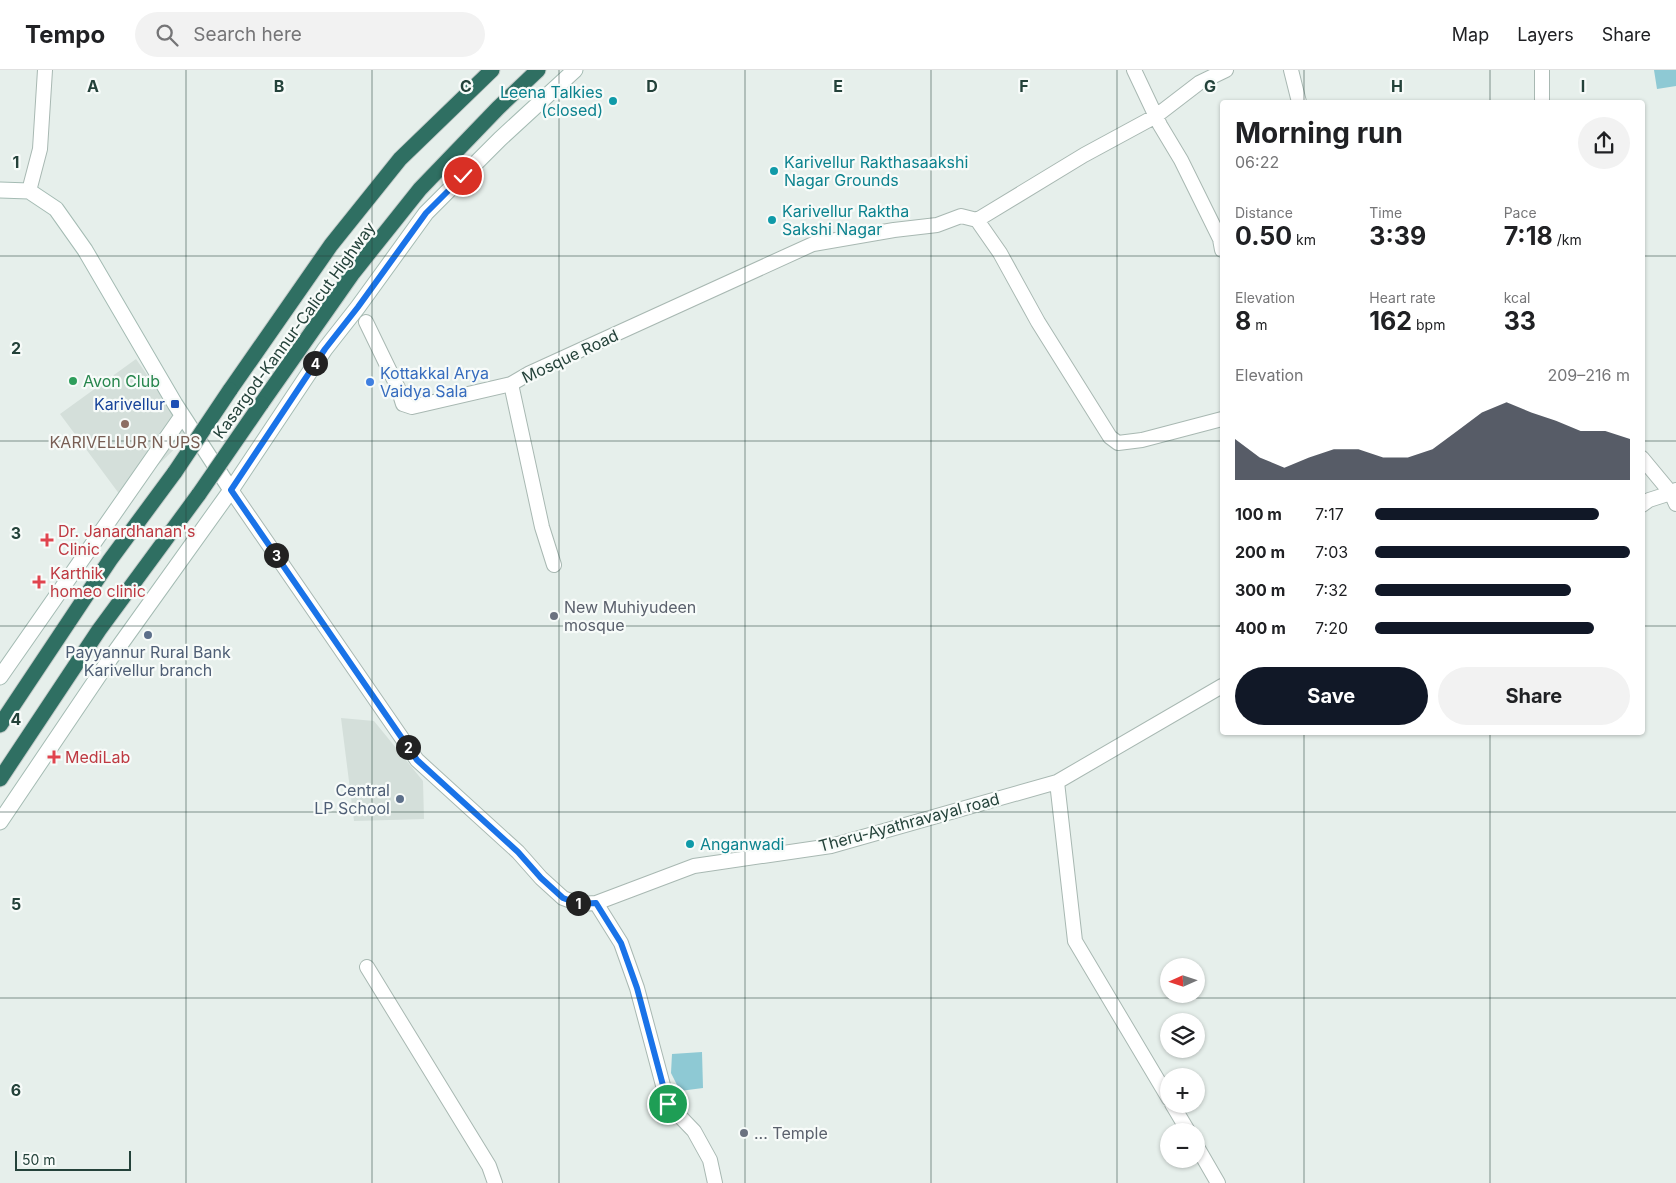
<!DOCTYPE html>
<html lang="en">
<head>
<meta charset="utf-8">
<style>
  :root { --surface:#fff; --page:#f2f2f2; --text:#202124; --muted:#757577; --line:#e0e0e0; --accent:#111827 }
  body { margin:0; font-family:Inter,sans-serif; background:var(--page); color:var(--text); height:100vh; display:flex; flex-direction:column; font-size:19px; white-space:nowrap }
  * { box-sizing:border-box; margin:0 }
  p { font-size:16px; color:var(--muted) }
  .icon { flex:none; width:28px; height:28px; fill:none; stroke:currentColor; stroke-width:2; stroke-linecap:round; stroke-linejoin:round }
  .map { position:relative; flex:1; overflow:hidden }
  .drawer { position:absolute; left:1220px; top:30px; width:425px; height:635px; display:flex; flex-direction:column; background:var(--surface); border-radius:5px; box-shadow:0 1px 4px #0004 }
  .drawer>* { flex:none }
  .needle { width:32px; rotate:267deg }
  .controls { position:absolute; left:1160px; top:888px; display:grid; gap:10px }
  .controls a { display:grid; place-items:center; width:45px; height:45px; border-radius:50%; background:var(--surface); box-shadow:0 1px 4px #0004; font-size:25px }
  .scale { position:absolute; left:15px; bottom:12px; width:116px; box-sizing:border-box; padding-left:5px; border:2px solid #24423a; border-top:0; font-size:14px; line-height:18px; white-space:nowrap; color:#24423a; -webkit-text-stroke:4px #f7fbf9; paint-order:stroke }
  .pin { position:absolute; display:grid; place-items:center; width:42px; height:42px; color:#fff; margin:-21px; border:2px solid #fff; border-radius:50%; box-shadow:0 1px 5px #0007 }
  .km { position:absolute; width:25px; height:25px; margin:-12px; border-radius:50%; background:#222; color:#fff; font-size:14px; line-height:25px; text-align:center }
  .round { display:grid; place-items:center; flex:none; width:52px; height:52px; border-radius:26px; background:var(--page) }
  .summary { display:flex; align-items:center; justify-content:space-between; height:85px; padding:0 15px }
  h1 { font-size:28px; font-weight:700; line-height:38px }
  .stats { display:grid; grid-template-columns:repeat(3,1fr); gap:8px; height:85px; padding:5px 15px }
  .stats div { display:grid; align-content:center }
  .stats b { font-size:25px; font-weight:700 }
  .stats small { font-size:14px; font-weight:400 }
  .stats p { font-size:14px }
  .chart { height:140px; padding:10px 15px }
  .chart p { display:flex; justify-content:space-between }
  .chart svg { width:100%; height:90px; margin-top:5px; fill:var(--accent); opacity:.7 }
  .button { display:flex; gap:10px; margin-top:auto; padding:10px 15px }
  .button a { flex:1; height:58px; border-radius:30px; background:var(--accent); color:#fff; font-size:20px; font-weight:700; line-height:58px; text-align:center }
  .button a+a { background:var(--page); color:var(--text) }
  ul { padding:0 15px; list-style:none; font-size:16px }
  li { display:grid; grid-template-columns:80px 60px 1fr; align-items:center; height:38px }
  li i { height:12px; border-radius:6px; background:var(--accent) }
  header { display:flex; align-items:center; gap:30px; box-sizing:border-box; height:70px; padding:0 25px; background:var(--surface); border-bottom:1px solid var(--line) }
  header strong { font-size:24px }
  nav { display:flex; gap:28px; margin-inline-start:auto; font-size:18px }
  .search { width:350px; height:45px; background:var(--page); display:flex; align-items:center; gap:12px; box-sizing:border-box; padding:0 18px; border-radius:28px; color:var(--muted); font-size:19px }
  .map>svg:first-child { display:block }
  .built { fill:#d4dfda }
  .water { fill:#8ec9d4 }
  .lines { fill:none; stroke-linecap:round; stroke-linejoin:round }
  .street-casing { stroke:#a8b8b2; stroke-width:16 }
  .secondary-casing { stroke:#a4bbb3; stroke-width:17 }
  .highway-casing { stroke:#c2cac8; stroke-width:17 }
  .street { stroke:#fff; stroke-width:14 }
  .secondary { stroke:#fff; stroke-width:15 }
  .highway { stroke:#2f6f62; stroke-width:15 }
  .highway-bridge-casing { stroke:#c2cac8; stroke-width:17; stroke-linecap:butt }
  .highway-bridge { stroke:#2f6f62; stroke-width:15 }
  .route-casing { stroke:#fff; stroke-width:10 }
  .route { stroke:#1a73e8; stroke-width:6 }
  .grid { fill:none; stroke:#24423a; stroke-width:1; stroke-opacity:0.55 }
  .culture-dot { fill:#0f9aa8; stroke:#f7fbf9; stroke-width:2 }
  .leisure-dot { fill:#2e9e5b; stroke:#f7fbf9; stroke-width:2 }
  .shop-dot { fill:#3f7fe0; stroke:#f7fbf9; stroke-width:2 }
  .transit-dot { fill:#1a4fb4; stroke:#f7fbf9; stroke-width:2 }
  .education-dot { fill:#8d6e63; stroke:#f7fbf9; stroke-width:2 }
  .health-dot { fill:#e0444e; stroke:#f7fbf9; stroke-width:2 }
  .worship-dot { fill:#6b7280; stroke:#f7fbf9; stroke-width:2 }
  .service-dot { fill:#5c6f8a; stroke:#f7fbf9; stroke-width:2 }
  .labels { text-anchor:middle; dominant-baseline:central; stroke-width:4.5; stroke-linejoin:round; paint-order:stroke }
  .culture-label { font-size:16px; fill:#0d838f; stroke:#f7fbf9; text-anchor:start }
  .street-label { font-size:16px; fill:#24423a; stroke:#f7fbf9 }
  .shop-label { font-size:16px; fill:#366cbe; stroke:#f7fbf9; text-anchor:start }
  .leisure-label { font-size:16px; fill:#27864d; stroke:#f7fbf9; text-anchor:start }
  .transit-label { font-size:16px; fill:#164399; stroke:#f7fbf9; text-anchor:end }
  .education-label { font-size:16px; fill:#785e54; stroke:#f7fbf9 }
  .health-label { font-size:16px; fill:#be3a42; stroke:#f7fbf9; text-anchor:start }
  .worship-label { font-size:16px; fill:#5b616d; stroke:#f7fbf9; text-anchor:start }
  .service-label { font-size:16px; fill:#4e5e75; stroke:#f7fbf9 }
  .grid-label { font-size:16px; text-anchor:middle; font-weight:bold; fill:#24423a; stroke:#f7fbf9; stroke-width:4.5; stroke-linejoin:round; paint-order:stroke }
</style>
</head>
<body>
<header>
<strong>Tempo</strong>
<div class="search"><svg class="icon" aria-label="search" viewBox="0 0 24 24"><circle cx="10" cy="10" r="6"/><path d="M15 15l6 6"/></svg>Search here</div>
<nav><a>Map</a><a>Layers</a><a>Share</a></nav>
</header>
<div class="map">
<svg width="1676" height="1113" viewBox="0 0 1676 1113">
  <rect width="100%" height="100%" fill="#e6efeb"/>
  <path class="built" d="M136,289L189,365L158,395L120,425L60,344Z
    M341,648L374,651L423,711L424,749L354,751Z"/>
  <path class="water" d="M1654,0H1676V16L1657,19Z
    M702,982L703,1018L680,1021L671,1003L672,984Z"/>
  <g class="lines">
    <g class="street-casing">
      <path id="street" d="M1134,0L1160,55L1181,90L1220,169L1222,180
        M1291,0L1299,32
        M1542,0V32
        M29,121L40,79L45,0
        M977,150L1084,85L1156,46L1199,13L1226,0
        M366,252L398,318L403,334L412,337L511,314L530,303L813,174L894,160L937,155L961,146L977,150L1000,183L1038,252L1110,367L1118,373L1142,370L1222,349
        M511,314L542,457L554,495
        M1642,388L1671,423L1676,420
        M231,420L417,690L518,782L541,808L563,828L579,834L596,833L694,796L831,776L1057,712L1075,871L1169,1029
        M1642,435L1649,430L1671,423L1676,434
        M1057,712L1222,616
        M596,833L621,873L637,918L668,1034L694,1061L710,1090L715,1113
        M367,897L489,1096L495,1113
        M1172,1034L1188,1061
        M1196,1075L1218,1113"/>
    </g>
    <g class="secondary-casing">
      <path id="secondary" d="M0,120L29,121L56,139L85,180L175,334L231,420
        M0,607L182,346
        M0,752L110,589L231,420L325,279L358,237L426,143L500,69L575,0"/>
    </g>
    <g class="highway-casing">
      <path id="highway" d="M230,320L331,175L400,89L492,0
        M261,334L353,203L420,119L498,38L538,0
        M0,655L110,490L175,402
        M0,709L99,560L199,424"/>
    </g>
    <use href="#street" class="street"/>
    <use href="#secondary" class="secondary"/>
    <use href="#highway" class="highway"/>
    <g class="highway-bridge-casing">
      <path id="highway-bridge" d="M175,402L230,320
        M199,424L261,334"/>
    </g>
    <use href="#highway-bridge" class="highway-bridge"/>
  </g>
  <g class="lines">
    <g class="route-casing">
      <path id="route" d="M463,106L426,143L358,237L325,279L231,420L417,690L518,782L541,808L563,828L579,834L596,833L621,873L637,918L668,1034"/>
    </g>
    <use href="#route" class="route"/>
  </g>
  <path class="grid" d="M186,0V1113M372,0V1113M559,0V1113M745,0V1113M931,0V1113M1117,0V1113M1304,0V32M1490,0V32M0,186H1222M1642,186H1676M0,371H1222M1642,371H1676M0,556H1222M1642,556H1676M1304,662V1113M1490,662V1113M0,742H1676M0,928H1676"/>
  <g class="culture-dot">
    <circle cx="613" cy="31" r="5"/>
    <circle cx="774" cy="101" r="5"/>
    <circle cx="772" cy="150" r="5"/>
    <circle cx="690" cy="774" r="5"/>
  </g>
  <circle class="leisure-dot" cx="73" cy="311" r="5"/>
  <circle class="shop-dot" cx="370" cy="312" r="5"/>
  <rect class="transit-dot" x="170" y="329" width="10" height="10" rx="2.5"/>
  <circle class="education-dot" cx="125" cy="354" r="5"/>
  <g class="health-dot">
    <path d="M44.5 462.5h5v5h5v5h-5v5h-5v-5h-5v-5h5z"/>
    <path d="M36.5 504.5h5v5h5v5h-5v5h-5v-5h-5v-5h5z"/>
    <path d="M51.5 679.5h5v5h5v5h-5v5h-5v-5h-5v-5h5z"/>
  </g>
  <g class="worship-dot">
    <circle cx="554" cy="546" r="5"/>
    <circle cx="744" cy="1063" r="5"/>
  </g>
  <g class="service-dot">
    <circle cx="148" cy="565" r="5"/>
    <circle cx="400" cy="729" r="5"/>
  </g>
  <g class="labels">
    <g class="culture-label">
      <text x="603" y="22" text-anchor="end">Leena Talkies<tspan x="603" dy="18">(closed)</tspan></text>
      <text x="784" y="92">Karivellur Rakthasaakshi<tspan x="784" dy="18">Nagar Grounds</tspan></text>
      <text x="782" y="141">Karivellur Raktha<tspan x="782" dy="18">Sakshi Nagar</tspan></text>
      <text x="700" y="774">Anganwadi</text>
    </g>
    <g class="street-label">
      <text transform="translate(294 260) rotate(-54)">Kasargod-Kannur-Calicut Highway</text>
      <text transform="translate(570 286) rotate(-25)">Mosque Road</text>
      <text transform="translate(909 752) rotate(-15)">Theru-Ayathravayal road</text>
    </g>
    <g class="shop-label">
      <text x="380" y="303">Kottakkal Arya<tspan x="380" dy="18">Vaidya Sala</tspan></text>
    </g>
    <g class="leisure-label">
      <text x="83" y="311">Avon Club</text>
    </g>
    <g class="transit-label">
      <text x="165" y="334">Karivellur</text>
    </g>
    <g class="education-label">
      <text x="125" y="372">KARIVELLUR N UPS</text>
    </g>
    <g class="health-label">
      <text x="58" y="461">Dr. Janardhanan's<tspan x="58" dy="18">Clinic</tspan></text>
      <text x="50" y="503">Karthik<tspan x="50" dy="18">homeo clinic</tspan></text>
      <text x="65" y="687">MediLab</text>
    </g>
    <g class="worship-label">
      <text x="564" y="537">New Muhiyudeen<tspan x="564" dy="18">mosque</tspan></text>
      <text x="754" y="1063">... Temple</text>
    </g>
    <g class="service-label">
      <text x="148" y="582">Payyannur Rural Bank<tspan x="148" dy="18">Karivellur branch</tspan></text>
      <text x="390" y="720" text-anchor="end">Central<tspan x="390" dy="18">LP School</tspan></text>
    </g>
  </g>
  <g class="grid-label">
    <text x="93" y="22">A</text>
    <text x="279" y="22">B</text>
    <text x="466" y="22">C</text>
    <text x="652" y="22">D</text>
    <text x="838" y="22">E</text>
    <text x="1024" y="22">F</text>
    <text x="1210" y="22">G</text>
    <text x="1397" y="22">H</text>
    <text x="1583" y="22">I</text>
    <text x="16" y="98">1</text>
    <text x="16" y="284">2</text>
    <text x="16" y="469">3</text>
    <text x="16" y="655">4</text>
    <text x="16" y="840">5</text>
    <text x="16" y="1026">6</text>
  </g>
</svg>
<div class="controls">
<a><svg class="needle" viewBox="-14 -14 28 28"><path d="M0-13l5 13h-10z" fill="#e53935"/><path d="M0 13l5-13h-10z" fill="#757577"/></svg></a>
<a><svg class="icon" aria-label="layers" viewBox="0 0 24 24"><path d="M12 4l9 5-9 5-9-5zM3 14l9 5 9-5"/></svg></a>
<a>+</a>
<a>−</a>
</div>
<div class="scale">50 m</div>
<div class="pin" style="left:668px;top:1034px;background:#1e9e55"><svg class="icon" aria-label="arrive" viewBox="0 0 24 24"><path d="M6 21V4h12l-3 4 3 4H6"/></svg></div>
<div class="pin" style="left:463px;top:106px;background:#d93025"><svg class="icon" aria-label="check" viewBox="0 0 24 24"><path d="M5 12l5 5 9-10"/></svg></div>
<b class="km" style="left:578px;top:833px">1</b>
<b class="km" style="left:408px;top:677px">2</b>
<b class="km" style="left:276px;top:485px">3</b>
<b class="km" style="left:315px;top:293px">4</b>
<section class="drawer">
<div class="summary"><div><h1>Morning run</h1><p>06:22</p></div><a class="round"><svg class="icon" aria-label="share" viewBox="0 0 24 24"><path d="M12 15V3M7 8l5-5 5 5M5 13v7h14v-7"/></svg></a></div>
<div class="stats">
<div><p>Distance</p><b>0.50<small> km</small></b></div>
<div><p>Time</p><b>3:39</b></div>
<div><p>Pace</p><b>7:18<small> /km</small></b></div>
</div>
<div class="stats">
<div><p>Elevation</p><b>8<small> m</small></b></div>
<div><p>Heart rate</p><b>162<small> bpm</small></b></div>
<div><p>kcal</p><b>33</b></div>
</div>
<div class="chart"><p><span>Elevation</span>209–216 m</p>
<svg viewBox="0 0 160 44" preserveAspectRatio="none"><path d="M0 44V24L10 33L20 38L30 33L40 29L50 29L60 33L70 33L80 29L90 20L100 11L110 6L120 11L130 15L140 20L150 20L160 24V44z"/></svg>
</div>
<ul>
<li><b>100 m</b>7:17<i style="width:88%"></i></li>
<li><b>200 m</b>7:03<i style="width:100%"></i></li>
<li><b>300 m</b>7:32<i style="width:77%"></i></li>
<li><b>400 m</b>7:20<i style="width:86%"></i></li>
</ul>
<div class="button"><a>Save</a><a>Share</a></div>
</section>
</div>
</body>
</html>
